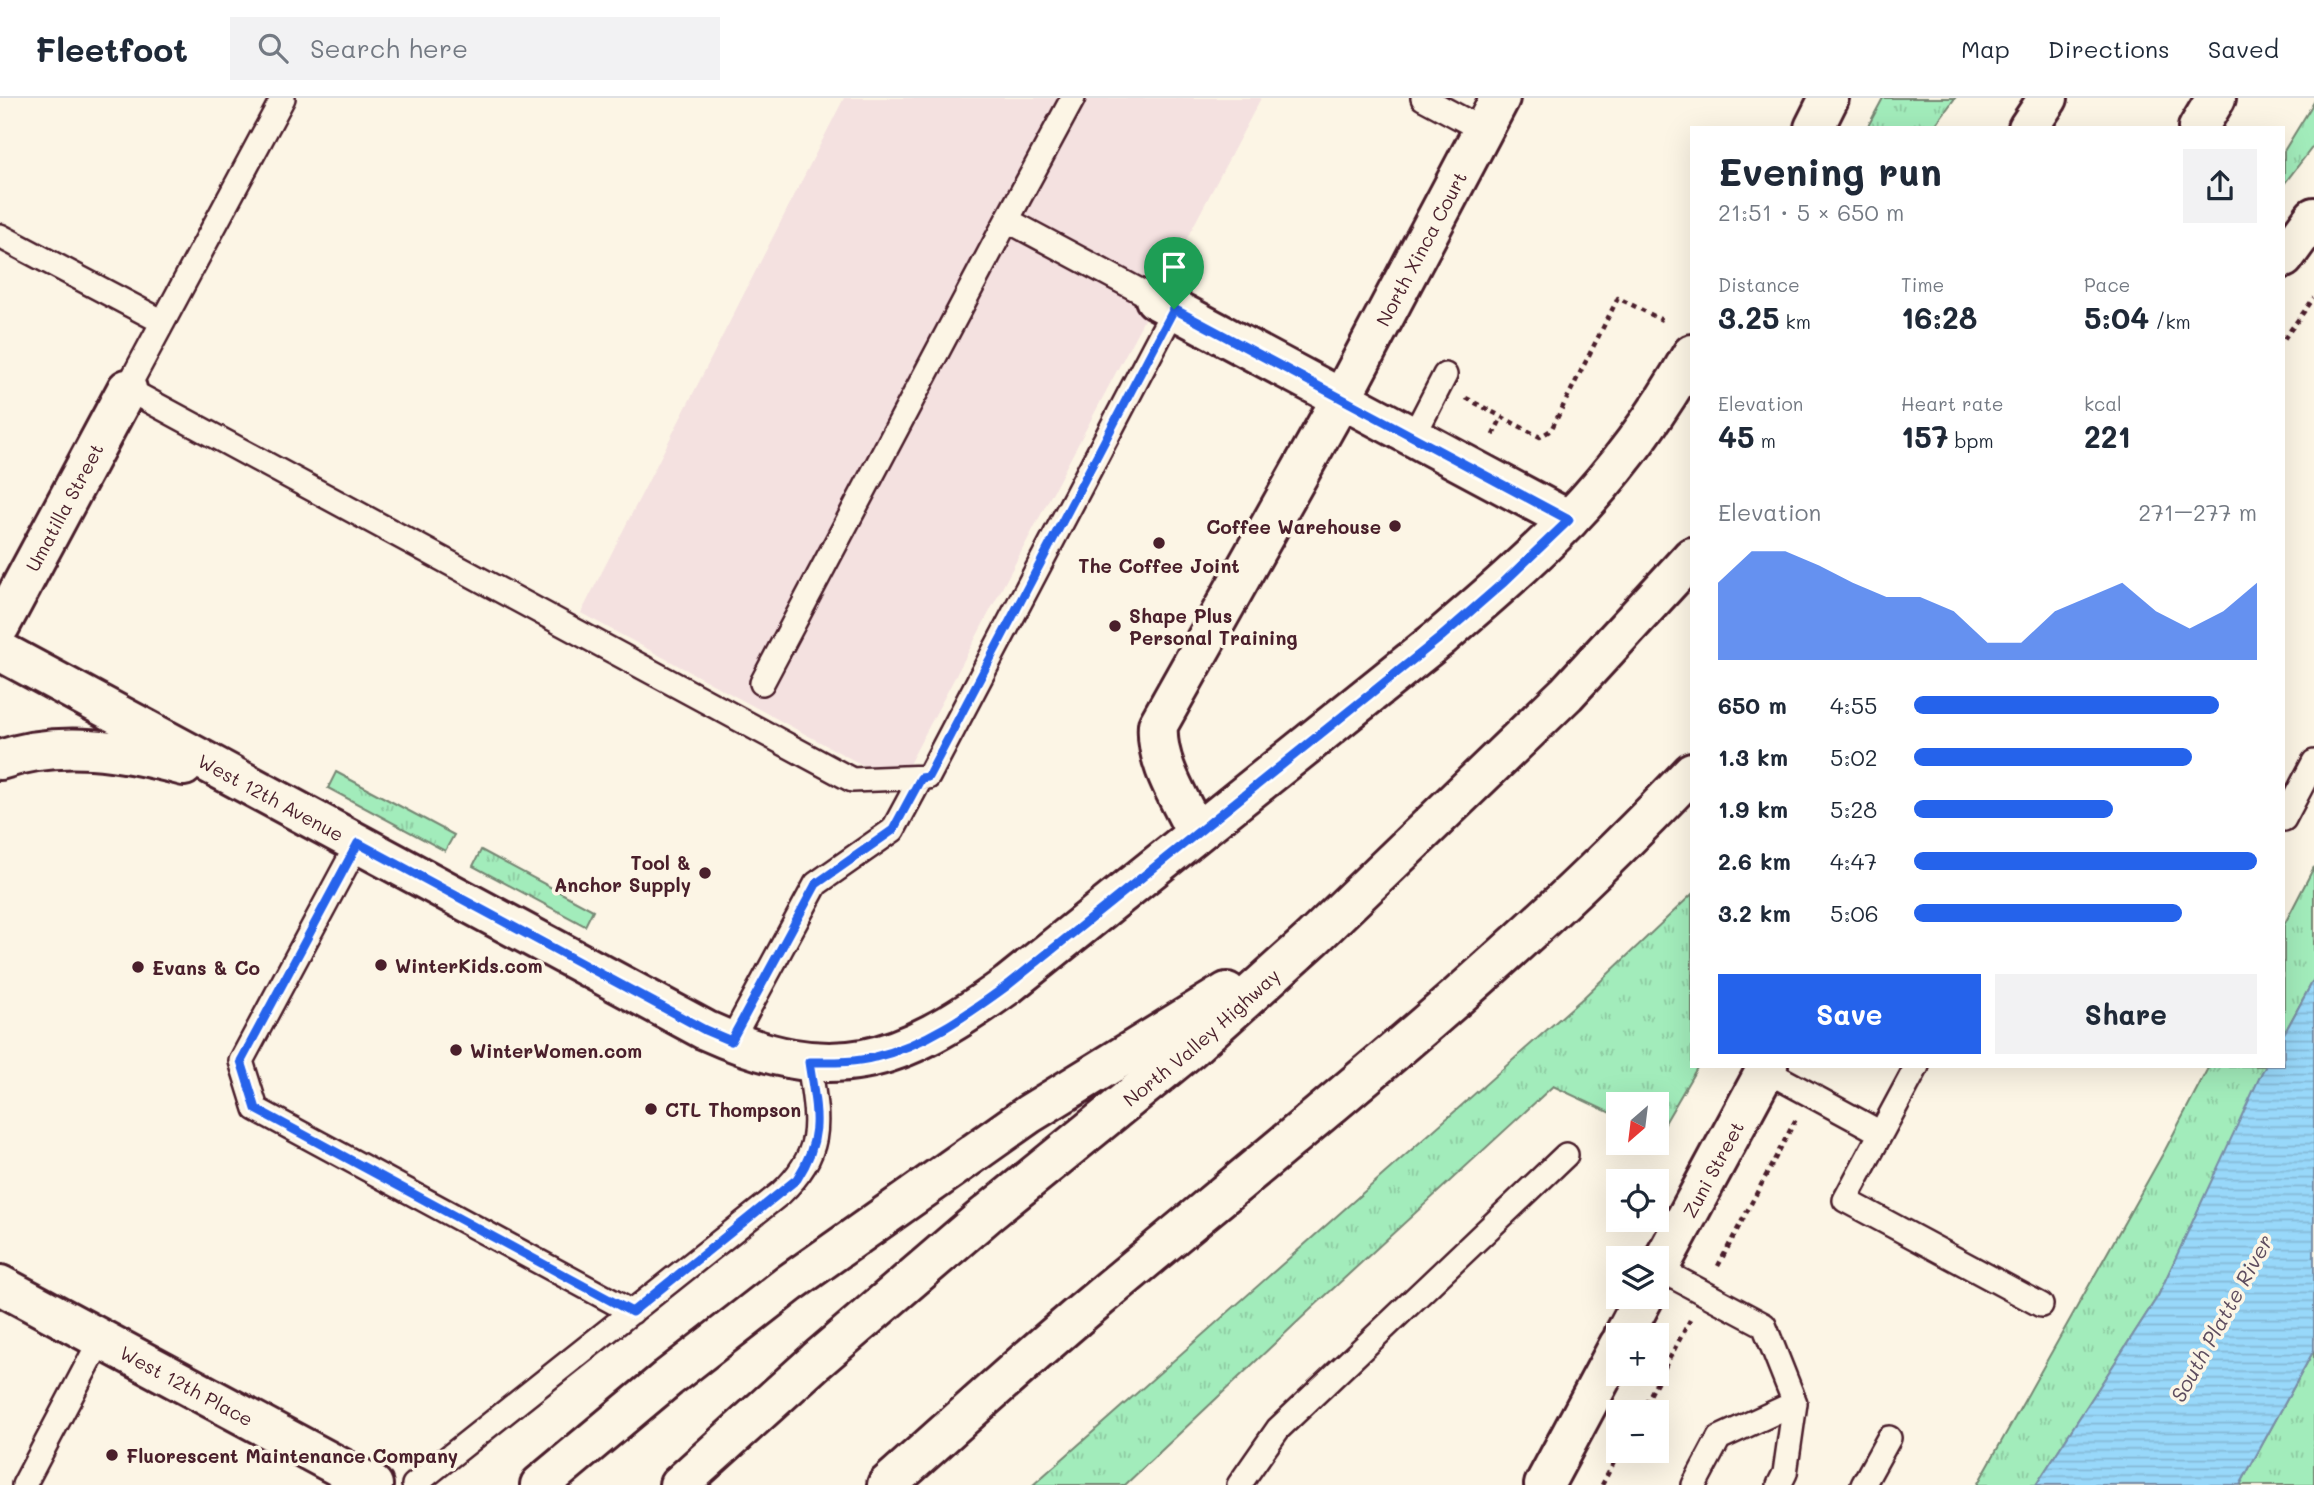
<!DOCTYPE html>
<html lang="en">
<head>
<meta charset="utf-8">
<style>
  :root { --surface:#fff; --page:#f2f2f3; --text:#1f2937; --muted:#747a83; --line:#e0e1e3; --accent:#2563eb }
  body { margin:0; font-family:Mali,sans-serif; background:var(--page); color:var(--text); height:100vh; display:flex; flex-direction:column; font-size:26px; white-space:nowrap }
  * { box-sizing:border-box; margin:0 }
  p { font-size:23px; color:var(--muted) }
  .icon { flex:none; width:38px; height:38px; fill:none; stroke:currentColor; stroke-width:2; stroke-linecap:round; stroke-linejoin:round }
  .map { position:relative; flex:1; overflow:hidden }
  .drawer { position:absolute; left:1690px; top:28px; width:595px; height:942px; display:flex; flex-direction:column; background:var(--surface); border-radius:0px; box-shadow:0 7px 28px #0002 }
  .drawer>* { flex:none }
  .needle { width:46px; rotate:208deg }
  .tools { position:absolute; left:1606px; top:994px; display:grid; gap:14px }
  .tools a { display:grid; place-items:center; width:63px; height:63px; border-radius:0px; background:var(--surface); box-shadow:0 7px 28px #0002; font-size:35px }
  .pin { position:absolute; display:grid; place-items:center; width:60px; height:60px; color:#fff; margin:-72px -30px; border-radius:50% 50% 50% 0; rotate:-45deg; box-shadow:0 0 7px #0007 }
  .pin .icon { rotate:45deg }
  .round { display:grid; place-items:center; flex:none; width:74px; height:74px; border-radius:0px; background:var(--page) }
  .headline { display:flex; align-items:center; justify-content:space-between; height:119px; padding:0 28px }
  h1 { font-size:38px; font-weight:700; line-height:52px }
  .figures { display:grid; grid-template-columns:repeat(3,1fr); gap:10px; height:119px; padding:7px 28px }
  .figures div { display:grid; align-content:center }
  .figures b { font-size:30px; font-weight:700 }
  .figures small { font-size:19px; font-weight:400 }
  .figures p { font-size:19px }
  .chart { height:196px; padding:14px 28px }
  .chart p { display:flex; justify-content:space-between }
  .chart svg { width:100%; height:126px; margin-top:7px; fill:var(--accent); opacity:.7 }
  .action { display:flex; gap:14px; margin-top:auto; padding:14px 28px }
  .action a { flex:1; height:80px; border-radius:0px; background:var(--accent); color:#fff; font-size:28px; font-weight:700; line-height:80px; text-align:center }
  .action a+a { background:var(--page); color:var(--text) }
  ul { padding:0 28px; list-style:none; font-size:23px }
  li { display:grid; grid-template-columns:112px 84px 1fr; align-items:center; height:52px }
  li i { height:18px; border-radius:9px; background:var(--accent) }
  header { display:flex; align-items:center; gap:42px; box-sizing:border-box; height:98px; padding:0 35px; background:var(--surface); border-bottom:2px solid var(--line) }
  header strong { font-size:33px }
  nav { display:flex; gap:38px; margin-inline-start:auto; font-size:24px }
  .search { width:490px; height:63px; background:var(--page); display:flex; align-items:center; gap:18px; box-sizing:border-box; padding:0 24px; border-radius:0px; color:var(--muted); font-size:26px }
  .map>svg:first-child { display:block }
  .built { fill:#f4e1e0 }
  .grass { fill:url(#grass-tufts); stroke:#768673; stroke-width:2 }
  .water { fill:url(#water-rules); stroke:#798ea7; stroke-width:2 }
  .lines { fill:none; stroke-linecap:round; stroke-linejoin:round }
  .lane-casing { stroke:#4a1f2b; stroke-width:28 }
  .street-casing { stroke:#4a1f2b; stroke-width:44 }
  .secondary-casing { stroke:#4a1f2b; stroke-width:44 }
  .highway-casing { stroke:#4a1f2b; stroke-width:44 }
  .path { stroke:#4a1f2b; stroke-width:4.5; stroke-dasharray:5 5; stroke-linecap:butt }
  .lane { stroke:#fcf5e5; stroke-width:23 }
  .street { stroke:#fcf5e5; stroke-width:38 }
  .secondary { stroke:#fcf5e5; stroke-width:38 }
  .highway { stroke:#fcf5e5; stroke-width:38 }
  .route-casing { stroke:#fff; stroke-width:14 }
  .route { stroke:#2563eb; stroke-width:9 }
  .poi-dot { fill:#4a1f2b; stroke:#fcf5e5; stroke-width:2.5 }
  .labels { text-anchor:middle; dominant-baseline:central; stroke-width:7; stroke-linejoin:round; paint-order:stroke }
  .street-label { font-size:19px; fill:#4a1f2b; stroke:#fcf5e5 }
  .poi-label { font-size:19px; font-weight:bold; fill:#4a1f2b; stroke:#fcf5e5; text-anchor:start }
  .water-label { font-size:21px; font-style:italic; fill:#5e4d5f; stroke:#fcf5e5 }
</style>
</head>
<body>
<header>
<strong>Fleetfoot</strong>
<div class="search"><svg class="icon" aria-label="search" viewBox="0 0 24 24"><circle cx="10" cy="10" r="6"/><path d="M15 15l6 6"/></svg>Search here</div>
<nav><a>Map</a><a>Directions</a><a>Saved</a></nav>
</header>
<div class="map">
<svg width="2314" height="1387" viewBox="0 0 2314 1387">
  <defs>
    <pattern id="grass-tufts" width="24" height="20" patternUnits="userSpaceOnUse" patternTransform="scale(1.75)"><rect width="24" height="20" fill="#a2ecbb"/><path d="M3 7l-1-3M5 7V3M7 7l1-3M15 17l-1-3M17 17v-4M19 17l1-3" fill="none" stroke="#8dcaa1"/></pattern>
    <pattern id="water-rules" width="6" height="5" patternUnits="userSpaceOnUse" patternTransform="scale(1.75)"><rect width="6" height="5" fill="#98d8fa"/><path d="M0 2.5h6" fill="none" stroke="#84b9d6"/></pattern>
  </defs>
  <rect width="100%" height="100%" fill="#fcf5e5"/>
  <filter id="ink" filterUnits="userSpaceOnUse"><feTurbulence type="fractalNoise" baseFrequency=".0143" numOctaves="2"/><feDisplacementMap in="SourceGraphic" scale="14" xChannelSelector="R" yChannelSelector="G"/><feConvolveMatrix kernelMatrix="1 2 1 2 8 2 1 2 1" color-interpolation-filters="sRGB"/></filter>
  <g filter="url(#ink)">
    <path class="built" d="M844,0H1261L907,670H868L581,515Z"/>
    <path class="grass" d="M1883,0H1955L1933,30H1867Z
      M2314,4V47L2284,86V53Z
      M336,674L454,737L445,753L328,690Z
      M481,752L593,812L585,828L473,768Z
      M2314,769V881L2284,936V827Z
      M1692,796V968H1698L1658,1037L1657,1006H1619V1019L1553,988L1311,1211L1125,1387H1033L1584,899Z
      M2209,968H2266L2158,1198L2036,1387H1977L2165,1052Z
      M2314,1252V1387H2240Z"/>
    <path class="water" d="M2314,881V1252L2240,1387H2036L2158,1198L2262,974L2266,968H2284V936Z"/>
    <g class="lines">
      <g class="lane-casing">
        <path id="lane" d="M283,0L127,291L852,682L928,679L1174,211
          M1423,0L1483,32
          M1007,122L1073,0
          M0,138L163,224
          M1413,339L1445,277
          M762,585L1007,122L1155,201
          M2284,721L2314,664
          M358,745L241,963L256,1011L632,1214
          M731,943L816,786L893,732L921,680
          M1917,968L1845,1102L2041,1207
          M1765,972L1881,1035
          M1659,1171L1764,1227L1795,1305L1785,1375L1779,1387
          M24,1387L101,1241
          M414,1387L781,1095C827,1052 817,1021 809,964
          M1239,1387L1278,1331L1566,1057
          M1694,1387L1719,1340L1795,1305
          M1863,1387L1889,1340"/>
      </g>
      <g class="street-casing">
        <g id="street">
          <path d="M1155,201L1569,422"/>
          <path id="s1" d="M0,528L127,291"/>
          <path id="s2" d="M1196,735C1181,702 1155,665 1158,627L1341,301L1500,0"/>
          <path id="s3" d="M0,1187L373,1387"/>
        </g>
      </g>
      <g class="secondary-casing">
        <g id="secondary">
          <path d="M1814,30L1829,0"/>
          <path d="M2284,160L2314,119"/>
          <path id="s4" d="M0,553L705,932C834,990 898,966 1008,887L1441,539C1485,501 1528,464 1568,423C1616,373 1658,316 1692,256"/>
          <path d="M0,662C61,641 123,652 184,668"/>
          <path id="s5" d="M1657,1174L1768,968"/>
          <path d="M1624,1237L1644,1199"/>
          <path d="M1544,1387L1619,1247"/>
        </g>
      </g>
      <g class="highway-casing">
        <g id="highway">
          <path d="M2028,30L2048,0"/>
          <path d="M2198,30L2216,0"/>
          <path d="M540,1387L668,1280L790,1185L1029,1016L1227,894"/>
          <path id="s6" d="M679,1387L816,1263L986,1117L1190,951L1312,841L1566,596L1692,459"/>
          <path d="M887,1387C957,1325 1026,1261 1098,1201C1301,1031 1510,867 1692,674"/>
        </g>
      </g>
      <path class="path" d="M2284,241L2314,200
        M1466,300L1540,339L1551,332L1618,200L1662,222
        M1493,337L1502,319
        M1718,1168L1796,1021
        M1641,1314L1690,1222
        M1602,1387L1620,1353"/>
      <use href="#lane" class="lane"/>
      <use href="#street" class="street"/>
      <use href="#secondary" class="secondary"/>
      <use href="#highway" class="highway"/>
    </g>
  </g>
  <g class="lines" filter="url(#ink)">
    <g class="route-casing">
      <path id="route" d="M1174,211L1569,422L1504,484L1441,539L1008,887C967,917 925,947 875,959C853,965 831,964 809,964C816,1012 825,1038 797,1081L632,1214L256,1011L241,963L358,745L705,932L731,943L816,786L893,732L921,680L928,679Z"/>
    </g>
    <use href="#route" class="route"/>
  </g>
  <g class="poi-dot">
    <circle cx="1395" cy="428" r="7"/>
    <circle cx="1159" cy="445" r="7"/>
    <circle cx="1115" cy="528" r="7"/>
    <circle cx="705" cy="775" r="7"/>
    <circle cx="381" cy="867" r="7"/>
    <circle cx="138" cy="869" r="7"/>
    <circle cx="456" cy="952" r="7"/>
    <circle cx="651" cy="1011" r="7"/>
    <circle cx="112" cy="1357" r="7"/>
  </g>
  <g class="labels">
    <g class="street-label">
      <text stroke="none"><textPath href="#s2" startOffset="660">North Xinca Court</textPath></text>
      <text stroke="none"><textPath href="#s1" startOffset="135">Umatilla Street</textPath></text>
      <text stroke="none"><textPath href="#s4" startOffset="308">West 12th Avenue</textPath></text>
      <text stroke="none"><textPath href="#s6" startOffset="688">North Valley Highway</textPath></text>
      <text stroke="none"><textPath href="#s5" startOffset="117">Zuni Street</textPath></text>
      <text stroke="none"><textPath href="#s3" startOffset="212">West 12th Place</textPath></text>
    </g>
    <g class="poi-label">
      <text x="1381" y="428" text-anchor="end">Coffee Warehouse</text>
      <text x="1159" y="467" text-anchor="middle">The Coffee Joint</text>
      <text x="1129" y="517">Shape Plus<tspan x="1129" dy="22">Personal Training</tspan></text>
      <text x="691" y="764" text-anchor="end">Tool &amp;<tspan x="691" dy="22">Anchor Supply</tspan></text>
      <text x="395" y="867">WinterKids.com</text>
      <text x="152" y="869">Evans &amp; Co</text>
      <text x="470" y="952">WinterWomen.com</text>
      <text x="665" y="1011">CTL Thompson</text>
      <text x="126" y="1357">Fluorescent Maintenance Company</text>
    </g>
    <g class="water-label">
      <text transform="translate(2221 1220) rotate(-61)">South Platte River</text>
    </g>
  </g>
</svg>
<div class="tools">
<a><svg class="needle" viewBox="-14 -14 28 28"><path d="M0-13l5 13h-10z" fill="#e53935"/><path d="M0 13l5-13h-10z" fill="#747a83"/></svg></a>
<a><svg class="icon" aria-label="locate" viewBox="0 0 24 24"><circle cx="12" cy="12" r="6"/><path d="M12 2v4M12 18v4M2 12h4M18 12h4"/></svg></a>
<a><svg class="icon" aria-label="layers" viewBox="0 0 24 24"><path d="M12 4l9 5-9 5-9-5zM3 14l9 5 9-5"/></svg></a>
<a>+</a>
<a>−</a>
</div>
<div class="pin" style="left:1174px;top:211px;background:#1e9e55"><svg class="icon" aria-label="arrive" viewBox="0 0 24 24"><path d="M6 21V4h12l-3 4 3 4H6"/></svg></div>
<section class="drawer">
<div class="headline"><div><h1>Evening run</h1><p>21:51 · 5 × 650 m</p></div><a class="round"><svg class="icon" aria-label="share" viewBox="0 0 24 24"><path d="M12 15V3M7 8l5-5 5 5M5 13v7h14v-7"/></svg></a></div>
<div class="figures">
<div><p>Distance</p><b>3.25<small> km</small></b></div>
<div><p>Time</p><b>16:28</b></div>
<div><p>Pace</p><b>5:04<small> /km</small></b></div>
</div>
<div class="figures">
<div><p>Elevation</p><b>45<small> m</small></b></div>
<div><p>Heart rate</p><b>157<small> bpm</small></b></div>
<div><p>kcal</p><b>221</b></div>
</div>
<div class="chart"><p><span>Elevation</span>271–277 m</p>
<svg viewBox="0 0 160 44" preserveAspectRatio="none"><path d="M0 44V17L10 6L20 6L30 11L40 17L50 22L60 22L70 27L80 38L90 38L100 27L110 22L120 17L130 27L140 33L150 27L160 17V44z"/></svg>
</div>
<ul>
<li><b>650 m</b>4:55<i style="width:89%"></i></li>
<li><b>1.3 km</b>5:02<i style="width:81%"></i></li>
<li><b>1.9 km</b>5:28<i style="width:58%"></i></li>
<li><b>2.6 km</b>4:47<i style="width:100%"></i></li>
<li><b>3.2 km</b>5:06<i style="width:78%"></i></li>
</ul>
<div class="action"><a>Save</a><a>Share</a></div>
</section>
</div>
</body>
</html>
